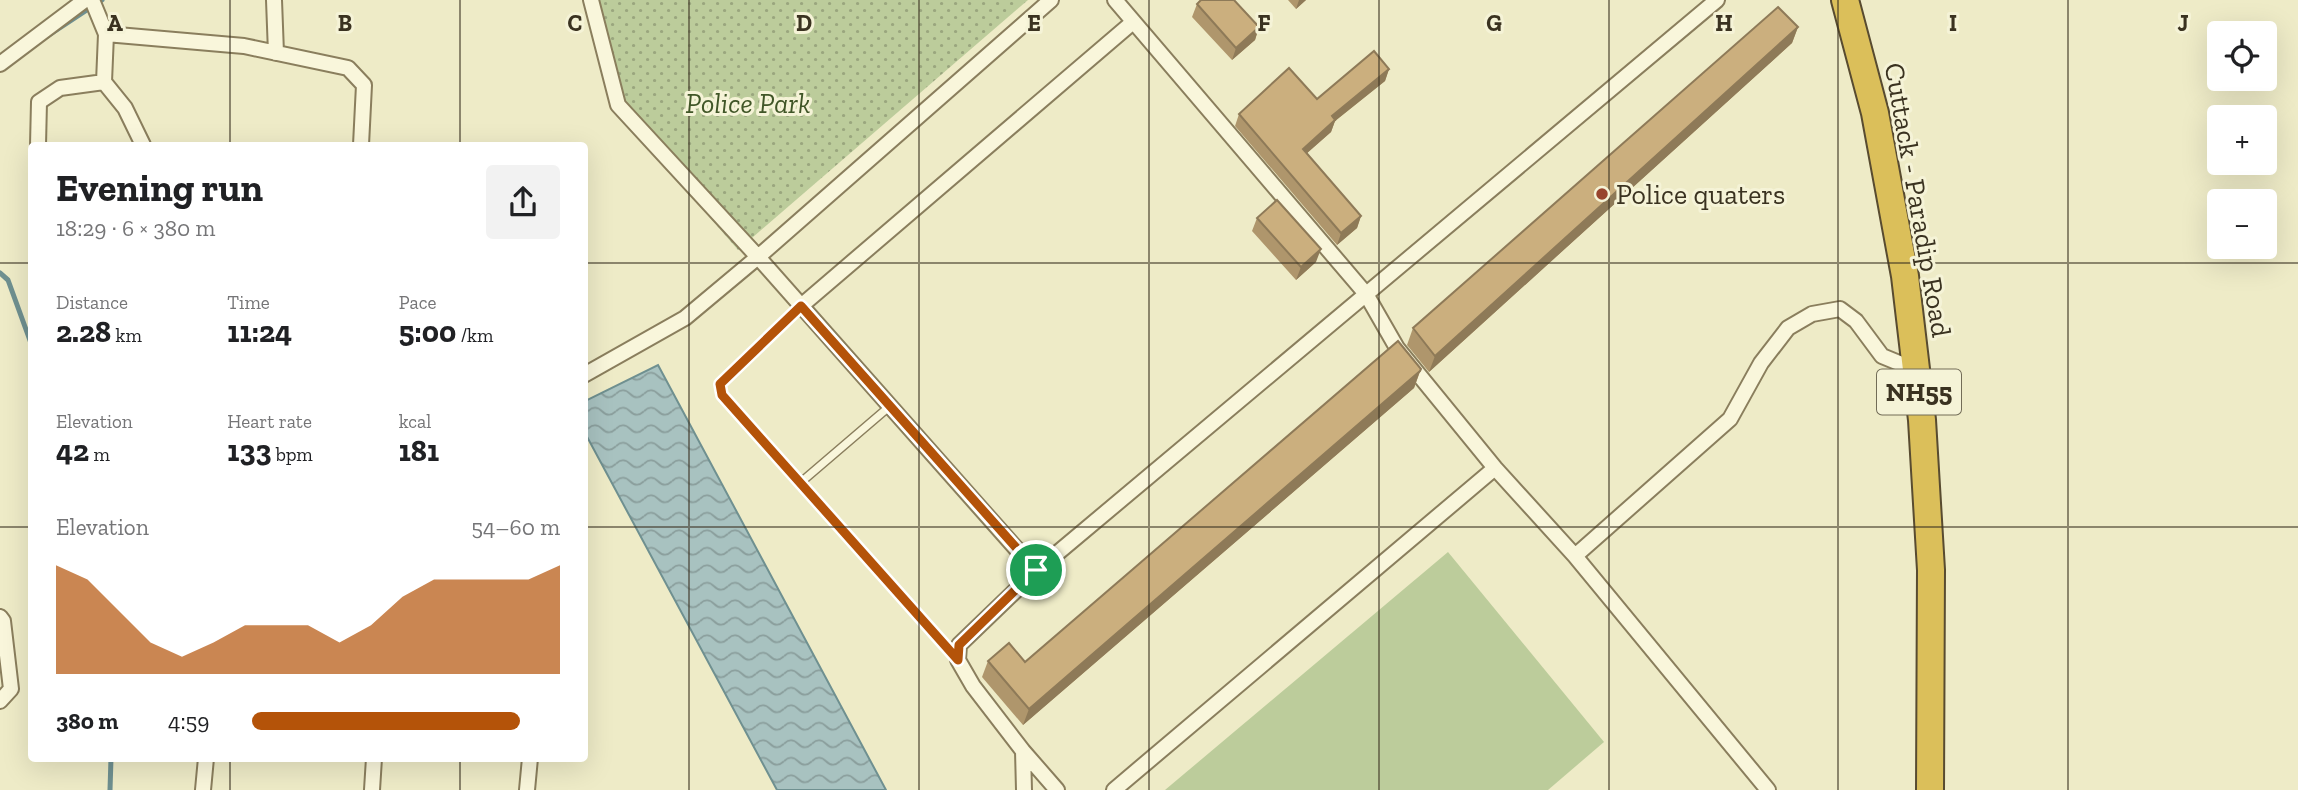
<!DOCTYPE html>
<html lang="en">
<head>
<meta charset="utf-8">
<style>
  :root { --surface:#fff; --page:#f2f2f2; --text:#202124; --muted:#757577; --accent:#b45309 }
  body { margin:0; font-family:"Zilla Slab",serif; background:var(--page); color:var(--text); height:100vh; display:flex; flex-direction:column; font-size:26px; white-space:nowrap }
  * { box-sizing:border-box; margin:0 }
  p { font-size:23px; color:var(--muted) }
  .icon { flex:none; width:38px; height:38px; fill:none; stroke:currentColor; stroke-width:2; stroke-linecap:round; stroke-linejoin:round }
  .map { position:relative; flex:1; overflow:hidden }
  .drawer { position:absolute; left:28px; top:142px; width:560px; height:620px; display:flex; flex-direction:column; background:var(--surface); border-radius:7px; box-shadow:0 7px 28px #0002 }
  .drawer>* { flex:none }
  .buttons { position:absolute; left:2207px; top:21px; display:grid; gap:14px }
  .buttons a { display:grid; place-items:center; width:70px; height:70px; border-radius:7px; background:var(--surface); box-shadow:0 7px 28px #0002; font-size:35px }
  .pin { position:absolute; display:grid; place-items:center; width:60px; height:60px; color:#fff; margin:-30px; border:4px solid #fff; border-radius:50%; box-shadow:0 2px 7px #0007 }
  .round { display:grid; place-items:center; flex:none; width:74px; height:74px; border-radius:7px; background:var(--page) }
  .head { display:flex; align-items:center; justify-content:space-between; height:119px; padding:0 28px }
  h1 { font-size:38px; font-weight:800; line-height:52px }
  .metrics { display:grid; grid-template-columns:repeat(3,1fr); gap:10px; height:119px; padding:7px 28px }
  .metrics div { display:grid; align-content:center }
  .metrics b { font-size:30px; font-weight:800 }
  .metrics small { font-size:19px; font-weight:400 }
  .metrics p { font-size:19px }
  .chart { height:196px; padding:14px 28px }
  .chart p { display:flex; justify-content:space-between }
  .chart svg { width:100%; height:126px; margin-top:7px; fill:var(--accent); opacity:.7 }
  ul { padding:0 28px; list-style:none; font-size:23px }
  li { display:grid; grid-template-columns:112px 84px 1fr; align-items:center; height:52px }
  li i { height:18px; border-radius:9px; background:var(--accent) }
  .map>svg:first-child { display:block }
  .grass { fill:#bccc9b }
  .park { fill:url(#park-dots) }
  .water { fill:url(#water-waves); stroke:#6f9090; stroke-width:2 }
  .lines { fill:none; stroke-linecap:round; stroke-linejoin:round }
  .stream { stroke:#6f9090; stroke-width:5 }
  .lane-casing { stroke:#8a7e5d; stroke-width:10 }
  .street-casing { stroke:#8a7e5d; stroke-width:18 }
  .highway-casing { stroke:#584b30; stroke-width:30 }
  .lane { stroke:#f9f6db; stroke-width:7 }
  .street { stroke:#f9f6db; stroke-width:14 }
  .highway { stroke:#dbbf5a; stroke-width:26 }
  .wall { fill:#af966c }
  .shaded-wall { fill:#8e7a58 }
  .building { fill:#cbaf7e; stroke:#8e7a58; stroke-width:2 }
  .route-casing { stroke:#fff; stroke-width:14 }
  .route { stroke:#b45309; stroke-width:9 }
  .grid { fill:none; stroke:#3a3220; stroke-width:2; stroke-opacity:0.55 }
  .poi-dot { fill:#98442d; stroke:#f5f3d7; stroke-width:2.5 }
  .labels { text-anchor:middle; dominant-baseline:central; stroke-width:6; stroke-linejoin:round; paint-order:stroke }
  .shield { fill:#f5f3d7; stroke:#726c57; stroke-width:2 }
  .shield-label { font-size:26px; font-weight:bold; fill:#3a3220 }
  .park-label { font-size:28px; font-style:italic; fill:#405627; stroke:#f5f3d7 }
  .poi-label { font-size:28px; fill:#3a3220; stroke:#f5f3d7; text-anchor:start }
  .street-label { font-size:28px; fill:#3a3220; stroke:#f5f3d7 }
  .grid-label { font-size:23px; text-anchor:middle; font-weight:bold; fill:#3a3220; stroke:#f5f3d7; stroke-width:6; stroke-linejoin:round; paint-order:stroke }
</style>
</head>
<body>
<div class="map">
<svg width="2298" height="790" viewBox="0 0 2298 790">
  <defs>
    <pattern id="park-dots" width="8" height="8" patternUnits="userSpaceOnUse" patternTransform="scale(1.75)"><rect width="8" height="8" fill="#bccc9b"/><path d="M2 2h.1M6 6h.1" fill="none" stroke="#9aa67e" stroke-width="1.8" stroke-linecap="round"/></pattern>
    <pattern id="water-waves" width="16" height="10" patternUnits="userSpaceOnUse" patternTransform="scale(1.75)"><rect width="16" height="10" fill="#a8c2c0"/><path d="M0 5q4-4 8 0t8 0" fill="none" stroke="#8a9e9c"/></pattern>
  </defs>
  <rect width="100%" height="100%" fill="#eeebc7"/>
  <path class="grass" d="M1448,552L1604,742L1548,790H1165Z"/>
  <path class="park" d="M585,0H1028L738,250L662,162L619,108L594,44Z"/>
  <path class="water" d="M658,365L886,790H777L585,433V401Z"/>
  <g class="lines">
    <path class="stream" d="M46,37L102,0
      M0,273L8,280L32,346
      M110,790L111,758"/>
    <g class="lane-casing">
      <path id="lane" d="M801,306L720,384L722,395L958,660
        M800,483L890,406"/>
    </g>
    <g class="street-casing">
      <path id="street" d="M92,0L106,34
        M274,0L276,53
        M591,0L618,105L758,257L1036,571
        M1115,0L1366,294L1397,348L1495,468L1575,556L1768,790
        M0,64L85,0
        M104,82L106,34L244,46L348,68L364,85L361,145
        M38,145L39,102L60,88L104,82L125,108L143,145
        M801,306L1133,22
        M584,375L685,318L758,257L1051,0
        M1575,556L1730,419L1761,363L1788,328L1812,314L1840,309L1856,321L1882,356L1916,370
        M0,617L3,621L11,689L0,701
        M1023,751L1024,790
        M203,790L206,758
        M372,790L374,758
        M527,790L530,758
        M1057,790L1023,751L973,686L958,660L959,645L1036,571L1717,0
        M1114,790L1495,468"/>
    </g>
    <g class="highway-casing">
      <path id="highway" d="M1845,0L1875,113L1905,276L1922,420L1931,570L1930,790"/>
    </g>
    <use href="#lane" class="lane"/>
    <use href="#street" class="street"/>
    <use href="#highway" class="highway"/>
  </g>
  <path class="wall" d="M1288,0H1306L1296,9Z
    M1197,4L1259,27L1255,40L1232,60L1192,17Z
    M1798,27L1792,43L1429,372L1407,345L1413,328Z
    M1389,69L1385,81L1335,121L1331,132L1306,154L1361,216L1357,228L1337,245L1235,126L1239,114L1317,99Z
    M1257,218L1316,262L1296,280L1252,231Z
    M1421,369L1414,388L1023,725L982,677L988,661L1025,662Z"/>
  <path class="shaded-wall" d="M1299,0H1306L1296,9Z
    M1259,27L1255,40L1232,60L1236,48Z
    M1798,27L1792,43L1429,372L1435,356Z
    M1389,69L1385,81L1335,121L1331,132L1298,161L1303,149L1332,116Z
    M1361,216L1357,228L1337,245L1341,233Z
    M1321,249L1316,262L1296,280L1301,267Z
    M1420,371L1414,388L1023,725L1029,709Z"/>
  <path class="building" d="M1201,0H1234L1259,27L1236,48L1197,4Z
    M1778,7L1798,27L1435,356L1413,328Z
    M1374,51L1389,69L1332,116L1335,120L1303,149L1361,216L1341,233L1239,114L1289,68L1317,99Z
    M1277,200L1321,249L1301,267L1257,218Z
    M1398,341L1421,369L1420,371L1029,709L988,661L1009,643L1025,662Z"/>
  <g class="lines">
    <g class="route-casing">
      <path id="route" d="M801,306L1036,570L959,645L958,660L722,395L720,384Z"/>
    </g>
    <use href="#route" class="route"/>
  </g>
  <path class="grid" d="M230,0V145M460,0V145M689,0V790M919,0V790M1149,0V790M1379,0V790M1609,0V790M1838,0V790M2068,0V790M0,263H32M584,263H2298M0,527H32M584,527H2298M230,758V790M460,758V790"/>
  <circle class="poi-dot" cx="1602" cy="194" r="7"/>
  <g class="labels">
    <rect class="shield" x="1877" y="369.5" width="84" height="45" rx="5"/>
    <g class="shield-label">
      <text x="1919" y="392">NH55</text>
    </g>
    <g class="park-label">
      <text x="748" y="103">Police Park</text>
    </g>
    <g class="poi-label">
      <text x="1616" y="194">Police quaters</text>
    </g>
    <g class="street-label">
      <text transform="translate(1918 200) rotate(80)">Cuttack - Paradip Road</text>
    </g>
  </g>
  <g class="grid-label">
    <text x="115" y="31">A</text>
    <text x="345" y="31">B</text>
    <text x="575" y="31">C</text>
    <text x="804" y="31">D</text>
    <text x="1034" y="31">E</text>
    <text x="1264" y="31">F</text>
    <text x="1494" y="31">G</text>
    <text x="1724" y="31">H</text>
    <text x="1953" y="31">I</text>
    <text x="2183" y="31">J</text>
  </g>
</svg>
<div class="buttons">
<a><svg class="icon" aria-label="locate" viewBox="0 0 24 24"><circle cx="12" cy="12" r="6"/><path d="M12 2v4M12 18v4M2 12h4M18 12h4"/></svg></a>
<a>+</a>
<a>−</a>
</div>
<div class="pin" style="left:1036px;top:570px;background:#1e9e55"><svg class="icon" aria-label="arrive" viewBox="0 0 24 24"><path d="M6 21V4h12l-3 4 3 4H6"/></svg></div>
<section class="drawer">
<div class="head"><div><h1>Evening run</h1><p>18:29 · 6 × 380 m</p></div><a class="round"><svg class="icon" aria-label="share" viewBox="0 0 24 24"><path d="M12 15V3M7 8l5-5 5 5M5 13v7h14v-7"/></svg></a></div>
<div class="metrics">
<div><p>Distance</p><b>2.28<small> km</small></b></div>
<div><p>Time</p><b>11:24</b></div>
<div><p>Pace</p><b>5:00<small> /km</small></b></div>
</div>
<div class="metrics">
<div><p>Elevation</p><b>42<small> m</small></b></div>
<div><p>Heart rate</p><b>133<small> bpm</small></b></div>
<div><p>kcal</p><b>181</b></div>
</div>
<div class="chart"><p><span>Elevation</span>54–60 m</p>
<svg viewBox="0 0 160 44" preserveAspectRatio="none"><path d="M0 44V6L10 11L20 22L30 33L40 38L50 33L60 27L70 27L80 27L90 33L100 27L110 17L120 11L130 11L140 11L150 11L160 6V44z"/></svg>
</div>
<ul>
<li><b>380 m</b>4:59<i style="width:87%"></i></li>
</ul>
</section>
</div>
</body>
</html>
